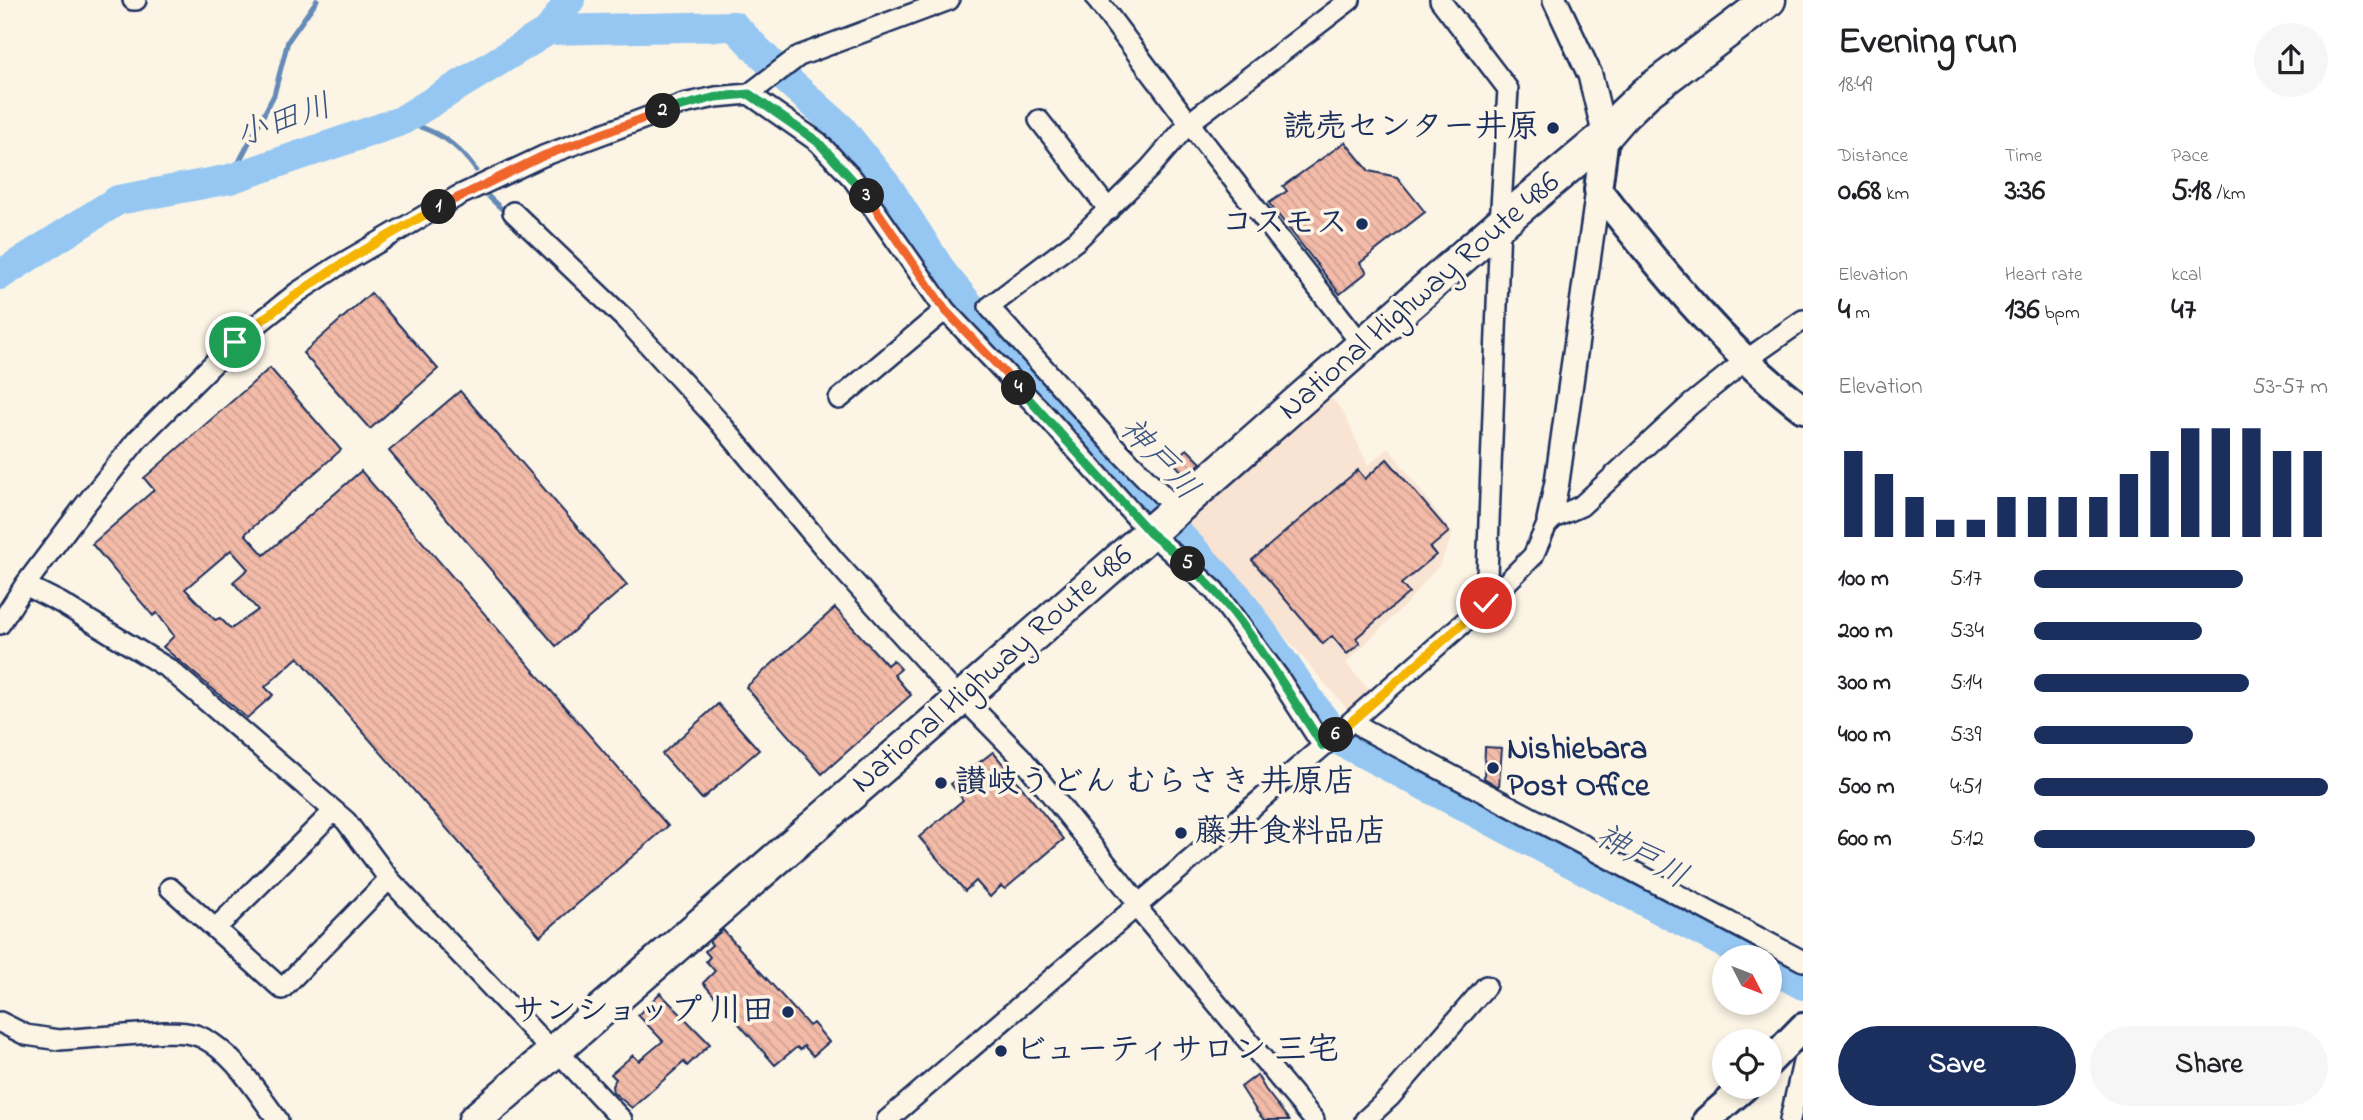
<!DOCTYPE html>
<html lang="en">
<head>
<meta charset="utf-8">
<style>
  :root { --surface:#fff; --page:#f6f6f6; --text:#202124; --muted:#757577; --accent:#1b2f5e }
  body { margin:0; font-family:"Indie Flower","Klee One",sans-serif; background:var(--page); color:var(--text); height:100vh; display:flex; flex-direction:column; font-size:26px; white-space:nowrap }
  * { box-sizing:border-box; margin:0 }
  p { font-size:23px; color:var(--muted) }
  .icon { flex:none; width:38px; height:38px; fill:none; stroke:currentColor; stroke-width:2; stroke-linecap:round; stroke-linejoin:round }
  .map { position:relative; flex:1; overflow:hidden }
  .drawer { display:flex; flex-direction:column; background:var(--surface); width:560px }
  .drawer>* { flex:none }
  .needle { width:46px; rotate:132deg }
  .tools { position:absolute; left:1712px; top:945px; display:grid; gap:14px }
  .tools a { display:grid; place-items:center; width:70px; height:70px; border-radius:50%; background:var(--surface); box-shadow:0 4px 10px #0003; font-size:35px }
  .pin { position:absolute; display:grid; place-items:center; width:60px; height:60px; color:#fff; margin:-30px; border:4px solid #fff; border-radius:50%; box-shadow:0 2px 7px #0007 }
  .km { position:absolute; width:35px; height:35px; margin:-18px; border-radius:50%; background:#222; color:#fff; font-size:19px; line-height:35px; text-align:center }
  .round { display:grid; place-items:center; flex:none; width:74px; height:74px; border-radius:37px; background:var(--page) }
  .summary { display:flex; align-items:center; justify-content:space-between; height:119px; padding:0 35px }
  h1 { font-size:38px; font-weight:700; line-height:52px }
  .figures { display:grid; grid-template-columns:repeat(3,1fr); gap:10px; height:119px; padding:7px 35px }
  .figures div { display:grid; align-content:center }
  .figures b { font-size:30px; font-weight:700 }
  .figures small { font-size:19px; font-weight:400 }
  .figures p { font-size:19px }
  .chart { height:196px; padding:14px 35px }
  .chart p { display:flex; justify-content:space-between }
  .chart svg { width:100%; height:126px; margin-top:7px; stroke:var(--accent); stroke-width:6 }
  .button { display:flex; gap:14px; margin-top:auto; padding:14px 35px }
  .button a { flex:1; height:80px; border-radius:42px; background:var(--accent); color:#fff; font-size:28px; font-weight:700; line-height:80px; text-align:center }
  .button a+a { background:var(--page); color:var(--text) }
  ul { padding:0 35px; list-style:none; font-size:23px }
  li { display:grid; grid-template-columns:112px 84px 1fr; align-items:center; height:52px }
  li i { height:18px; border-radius:9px; background:var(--accent) }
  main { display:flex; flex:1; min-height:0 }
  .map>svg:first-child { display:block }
  .built { fill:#f9e4d3 }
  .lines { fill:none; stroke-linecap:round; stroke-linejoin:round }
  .stream { stroke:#658ab7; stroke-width:5 }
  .river { stroke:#96c7f2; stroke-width:30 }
  .building { fill:url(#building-back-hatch); stroke:#1b2f5e; stroke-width:2; fill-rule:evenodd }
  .minor-casing { stroke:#1b2f5e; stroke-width:24 }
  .tertiary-casing { stroke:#1b2f5e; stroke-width:28 }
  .secondary-casing { stroke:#1b2f5e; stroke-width:32 }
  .trunk-casing { stroke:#1b2f5e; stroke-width:37 }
  .minor { stroke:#fcf5e5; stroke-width:19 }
  .tertiary { stroke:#fcf5e5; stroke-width:23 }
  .secondary { stroke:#fcf5e5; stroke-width:26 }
  .trunk { stroke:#fcf5e5; stroke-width:32 }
  .split-1-casing { stroke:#fff; stroke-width:14 }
  .split-2-casing { stroke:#fff; stroke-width:14 }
  .split-3-casing { stroke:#fff; stroke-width:14 }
  .split-4-casing { stroke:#fff; stroke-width:14 }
  .split-5-casing { stroke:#fff; stroke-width:14 }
  .split-6-casing { stroke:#fff; stroke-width:14 }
  .split-7-casing { stroke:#fff; stroke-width:14 }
  .split-1 { stroke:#f5b400; stroke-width:9 }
  .split-2 { stroke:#f0652b; stroke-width:9 }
  .split-3 { stroke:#22a559; stroke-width:9 }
  .split-4 { stroke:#f0652b; stroke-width:9 }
  .split-5 { stroke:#22a559; stroke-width:9 }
  .split-6 { stroke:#22a559; stroke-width:9 }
  .split-7 { stroke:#f5b400; stroke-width:9 }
  .poi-dot { fill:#1b2f5e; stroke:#fcf5e5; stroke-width:2.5 }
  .labels { text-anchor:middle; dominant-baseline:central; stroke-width:7; stroke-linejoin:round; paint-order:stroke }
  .poi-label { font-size:32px; font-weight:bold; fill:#1b2f5e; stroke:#fcf5e5; text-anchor:start }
  .street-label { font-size:32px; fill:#1b2f5e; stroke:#fcf5e5 }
  .water-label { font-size:33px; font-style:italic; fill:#3a5583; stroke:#fcf5e5 }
</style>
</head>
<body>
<main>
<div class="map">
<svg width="1803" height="1120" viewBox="0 0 1803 1120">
  <defs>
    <pattern id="building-back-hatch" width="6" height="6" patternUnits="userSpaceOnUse" patternTransform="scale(1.75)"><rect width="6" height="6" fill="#f3bba8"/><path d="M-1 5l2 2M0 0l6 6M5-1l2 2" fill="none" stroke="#d0a193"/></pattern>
  </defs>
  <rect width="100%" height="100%" fill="#fcf5e5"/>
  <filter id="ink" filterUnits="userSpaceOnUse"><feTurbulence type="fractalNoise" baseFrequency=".0143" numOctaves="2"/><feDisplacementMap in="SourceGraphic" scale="14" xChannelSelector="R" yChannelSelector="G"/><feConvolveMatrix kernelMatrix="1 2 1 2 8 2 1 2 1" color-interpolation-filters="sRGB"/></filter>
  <g filter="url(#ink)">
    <path class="built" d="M1327,392L1343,412L1368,465L1389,448L1453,534L1440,564L1406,604L1346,663L1374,696L1352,715L1182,516Z"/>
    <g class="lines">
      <path class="stream" d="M401,121C436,130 455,141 476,170
        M230,179L274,95L288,41L317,0
        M489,197L508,215"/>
      <path class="river" d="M549,30L734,26L786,79L841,128L888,187L944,275L1028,375L1237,596L1321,716L1342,742L1750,957
        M0,275L118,200L230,179L401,121L549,30L570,0
        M1769,967L1803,985"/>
    </g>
    <path class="building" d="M1345,142L1369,171L1397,177L1425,212L1360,263L1367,272L1340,294L1269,203L1287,191L1283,186Z
      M371,293L438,369L370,429L303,353Z
      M270,368L341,450L245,534L264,555L361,471L668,826L540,936L298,657L265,687L273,695L247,718L163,647L174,636L157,613L153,616L92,544L154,490L144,478ZM231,550L248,569L233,582L258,610L231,629L220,618L215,620L185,589Z
      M460,391L627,585L556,646L389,451Z
      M1187,449L1201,463L1186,476L1173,462Z
      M1387,459L1449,532L1430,548L1436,555L1401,584L1409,593L1356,638L1360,643L1347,654L1332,636L1323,644L1252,560L1358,470L1365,479Z
      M835,608L887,665L893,660L901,669L894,675L911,695L822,774L746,687Z
      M718,704L759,750L702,799L662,754Z
      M1485,747L1502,748L1499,787L1484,778Z
      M993,752L1064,839L1005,889L1001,886L990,897L976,881L965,891L919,837L963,800L951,784Z
      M723,930L809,1026L813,1023L829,1042L813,1056L804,1046L800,1050L797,1047L775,1065L703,983L715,971L706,961L710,957L705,951L712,945L709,941Z
      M660,993L710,1044L687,1066L684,1062L632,1108L613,1092L612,1086L616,1079L611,1074L633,1055L639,1061L663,1041L638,1015Z
      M1257,1075L1265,1089L1289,1120H1264L1257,1112L1241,1087Z"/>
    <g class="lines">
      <g class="minor-casing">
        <path id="minor" d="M133,0H136
          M1097,0L1189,123L1363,346
          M1440,0L1508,89L1500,224L1486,603
          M749,94L818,142L853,179L945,310L1046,416L1150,533L1214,590L1279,678L1323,746
          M1039,120L1109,210
          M513,212L626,320L720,423L835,561L950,688L968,703L1021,757L1134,898L1143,915L1314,1120
          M839,399L945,310
          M1177,510L1117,449L989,307L1077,240L1149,169L1189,123L1350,0
          M25,585L61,603L169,669L346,821L389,879L545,1044L563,1057L622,1120
          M0,624L25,585L85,505L137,440L235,342L298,292L336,267L458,196L543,156L683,104L716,97L749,94L799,56L949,0
          M1354,719L1364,729L1803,961
          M170,888L282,989L389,879
          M216,928L334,811
          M0,1022L26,1035L59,1040L165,1032C177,1032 191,1032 203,1038C235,1054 257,1093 278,1120
          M887,1120L1328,742L1486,603L1533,556L1549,520L1581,506L1690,405L1746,360L1803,320
          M1365,1120L1390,1097L1486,986
          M1790,1120L1803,1062"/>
      </g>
      <g class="tertiary-casing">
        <path id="tertiary" d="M1555,0L1590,75L1605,136
          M1549,520L1557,482L1598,190"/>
      </g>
      <g class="secondary-casing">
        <path id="secondary" d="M1605,136L1598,190C1661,269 1723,348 1803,409
          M1769,1062L1803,1027
          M1707,1120L1745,1087"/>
      </g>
      <g class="trunk-casing">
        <path id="trunk" d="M475,1120L963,697L1500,224L1605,136L1624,114L1646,93L1769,0"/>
      </g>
      <use href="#minor" class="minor"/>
      <use href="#tertiary" class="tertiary"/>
      <use href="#secondary" class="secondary"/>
      <use href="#trunk" class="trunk"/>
    </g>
  </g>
  <g class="lines" filter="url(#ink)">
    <g class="split-1-casing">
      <path id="split-1" d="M235,342C298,289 366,247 439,207"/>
    </g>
    <g class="split-2-casing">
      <path id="split-2" d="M439,207L543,156L663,111"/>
    </g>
    <g class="split-3-casing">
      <path id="split-3" d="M663,111L716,97L749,94L818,142L867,196"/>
    </g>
    <g class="split-4-casing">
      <path id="split-4" d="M867,196L945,310L1019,388"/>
    </g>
    <g class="split-5-casing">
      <path id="split-5" d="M1019,388L1150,533L1188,564"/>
    </g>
    <g class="split-6-casing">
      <path id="split-6" d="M1188,564C1244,614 1282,684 1323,746L1336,735"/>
    </g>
    <g class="split-7-casing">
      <path id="split-7" d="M1336,735L1486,603"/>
    </g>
    <use href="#split-1" class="split-1"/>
    <use href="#split-2" class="split-2"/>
    <use href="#split-3" class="split-3"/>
    <use href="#split-4" class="split-4"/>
    <use href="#split-5" class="split-5"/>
    <use href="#split-6" class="split-6"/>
    <use href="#split-7" class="split-7"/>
  </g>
  <g class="poi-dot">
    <circle cx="1553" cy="128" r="7"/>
    <circle cx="1362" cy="224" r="7"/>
    <circle cx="1493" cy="768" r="7"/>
    <circle cx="941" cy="783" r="7"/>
    <circle cx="1181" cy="833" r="7"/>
    <circle cx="788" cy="1012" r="7"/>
    <circle cx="1001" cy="1051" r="7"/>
  </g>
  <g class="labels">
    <g class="poi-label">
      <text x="1539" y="128" text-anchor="end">読売センター井原</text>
      <text x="1348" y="224" text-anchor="end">コスモス</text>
      <text x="1507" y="750">Nishiebara<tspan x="1507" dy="37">Post Office</tspan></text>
      <text x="955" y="783">讃岐うどん むらさき 井原店</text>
      <text x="1195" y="833">藤井食料品店</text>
      <text x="774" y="1012" text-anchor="end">サンショップ 川田</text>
      <text x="1015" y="1051">ビューティサロン 三宅</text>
    </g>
    <g class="street-label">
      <text transform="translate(1420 297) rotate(-41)">National Highway Route 486</text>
      <text transform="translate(993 670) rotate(-41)">National Highway Route 486</text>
    </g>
    <g class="water-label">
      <text transform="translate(284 122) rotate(-19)">小田川</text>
      <text transform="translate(1158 460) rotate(47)">神戸川</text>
      <text transform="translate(1641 858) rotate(28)">神戸川</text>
    </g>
  </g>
</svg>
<div class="tools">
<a><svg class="needle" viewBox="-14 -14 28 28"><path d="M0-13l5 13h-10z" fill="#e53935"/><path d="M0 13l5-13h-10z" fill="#757577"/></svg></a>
<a><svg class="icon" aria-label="locate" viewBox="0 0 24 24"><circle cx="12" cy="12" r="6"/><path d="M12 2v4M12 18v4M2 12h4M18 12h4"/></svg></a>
</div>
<div class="pin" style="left:235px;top:342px;background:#1e9e55"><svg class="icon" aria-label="arrive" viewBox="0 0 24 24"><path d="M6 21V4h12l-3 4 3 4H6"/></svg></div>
<div class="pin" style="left:1486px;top:603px;background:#d93025"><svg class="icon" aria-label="check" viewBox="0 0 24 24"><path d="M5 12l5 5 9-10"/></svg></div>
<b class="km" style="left:439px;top:207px">1</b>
<b class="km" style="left:663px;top:111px">2</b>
<b class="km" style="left:867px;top:196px">3</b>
<b class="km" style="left:1019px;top:388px">4</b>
<b class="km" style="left:1188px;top:564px">5</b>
<b class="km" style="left:1336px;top:735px">6</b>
</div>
<section class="drawer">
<div class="summary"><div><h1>Evening run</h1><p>18:49</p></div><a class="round"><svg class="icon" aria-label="share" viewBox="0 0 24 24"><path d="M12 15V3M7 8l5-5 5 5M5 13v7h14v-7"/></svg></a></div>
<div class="figures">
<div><p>Distance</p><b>0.68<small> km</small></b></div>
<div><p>Time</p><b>3:36</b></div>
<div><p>Pace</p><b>5:18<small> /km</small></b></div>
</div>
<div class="figures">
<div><p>Elevation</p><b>4<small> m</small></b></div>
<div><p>Heart rate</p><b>136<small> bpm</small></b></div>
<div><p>kcal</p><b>47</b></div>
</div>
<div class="chart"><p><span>Elevation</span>53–57 m</p>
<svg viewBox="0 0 160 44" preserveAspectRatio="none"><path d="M5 44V14M15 44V22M25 44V30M35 44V38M45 44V38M55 44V30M65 44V30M75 44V30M85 44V30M95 44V22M105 44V14M115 44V6M125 44V6M135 44V6M145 44V14M155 44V14"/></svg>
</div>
<ul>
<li><b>100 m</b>5:17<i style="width:71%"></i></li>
<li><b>200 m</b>5:34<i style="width:57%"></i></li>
<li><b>300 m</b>5:14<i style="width:73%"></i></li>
<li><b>400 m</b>5:39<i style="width:54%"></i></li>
<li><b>500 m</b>4:51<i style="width:100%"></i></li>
<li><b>600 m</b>5:12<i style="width:75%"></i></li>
</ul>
<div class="button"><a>Save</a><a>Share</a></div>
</section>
</main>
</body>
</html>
